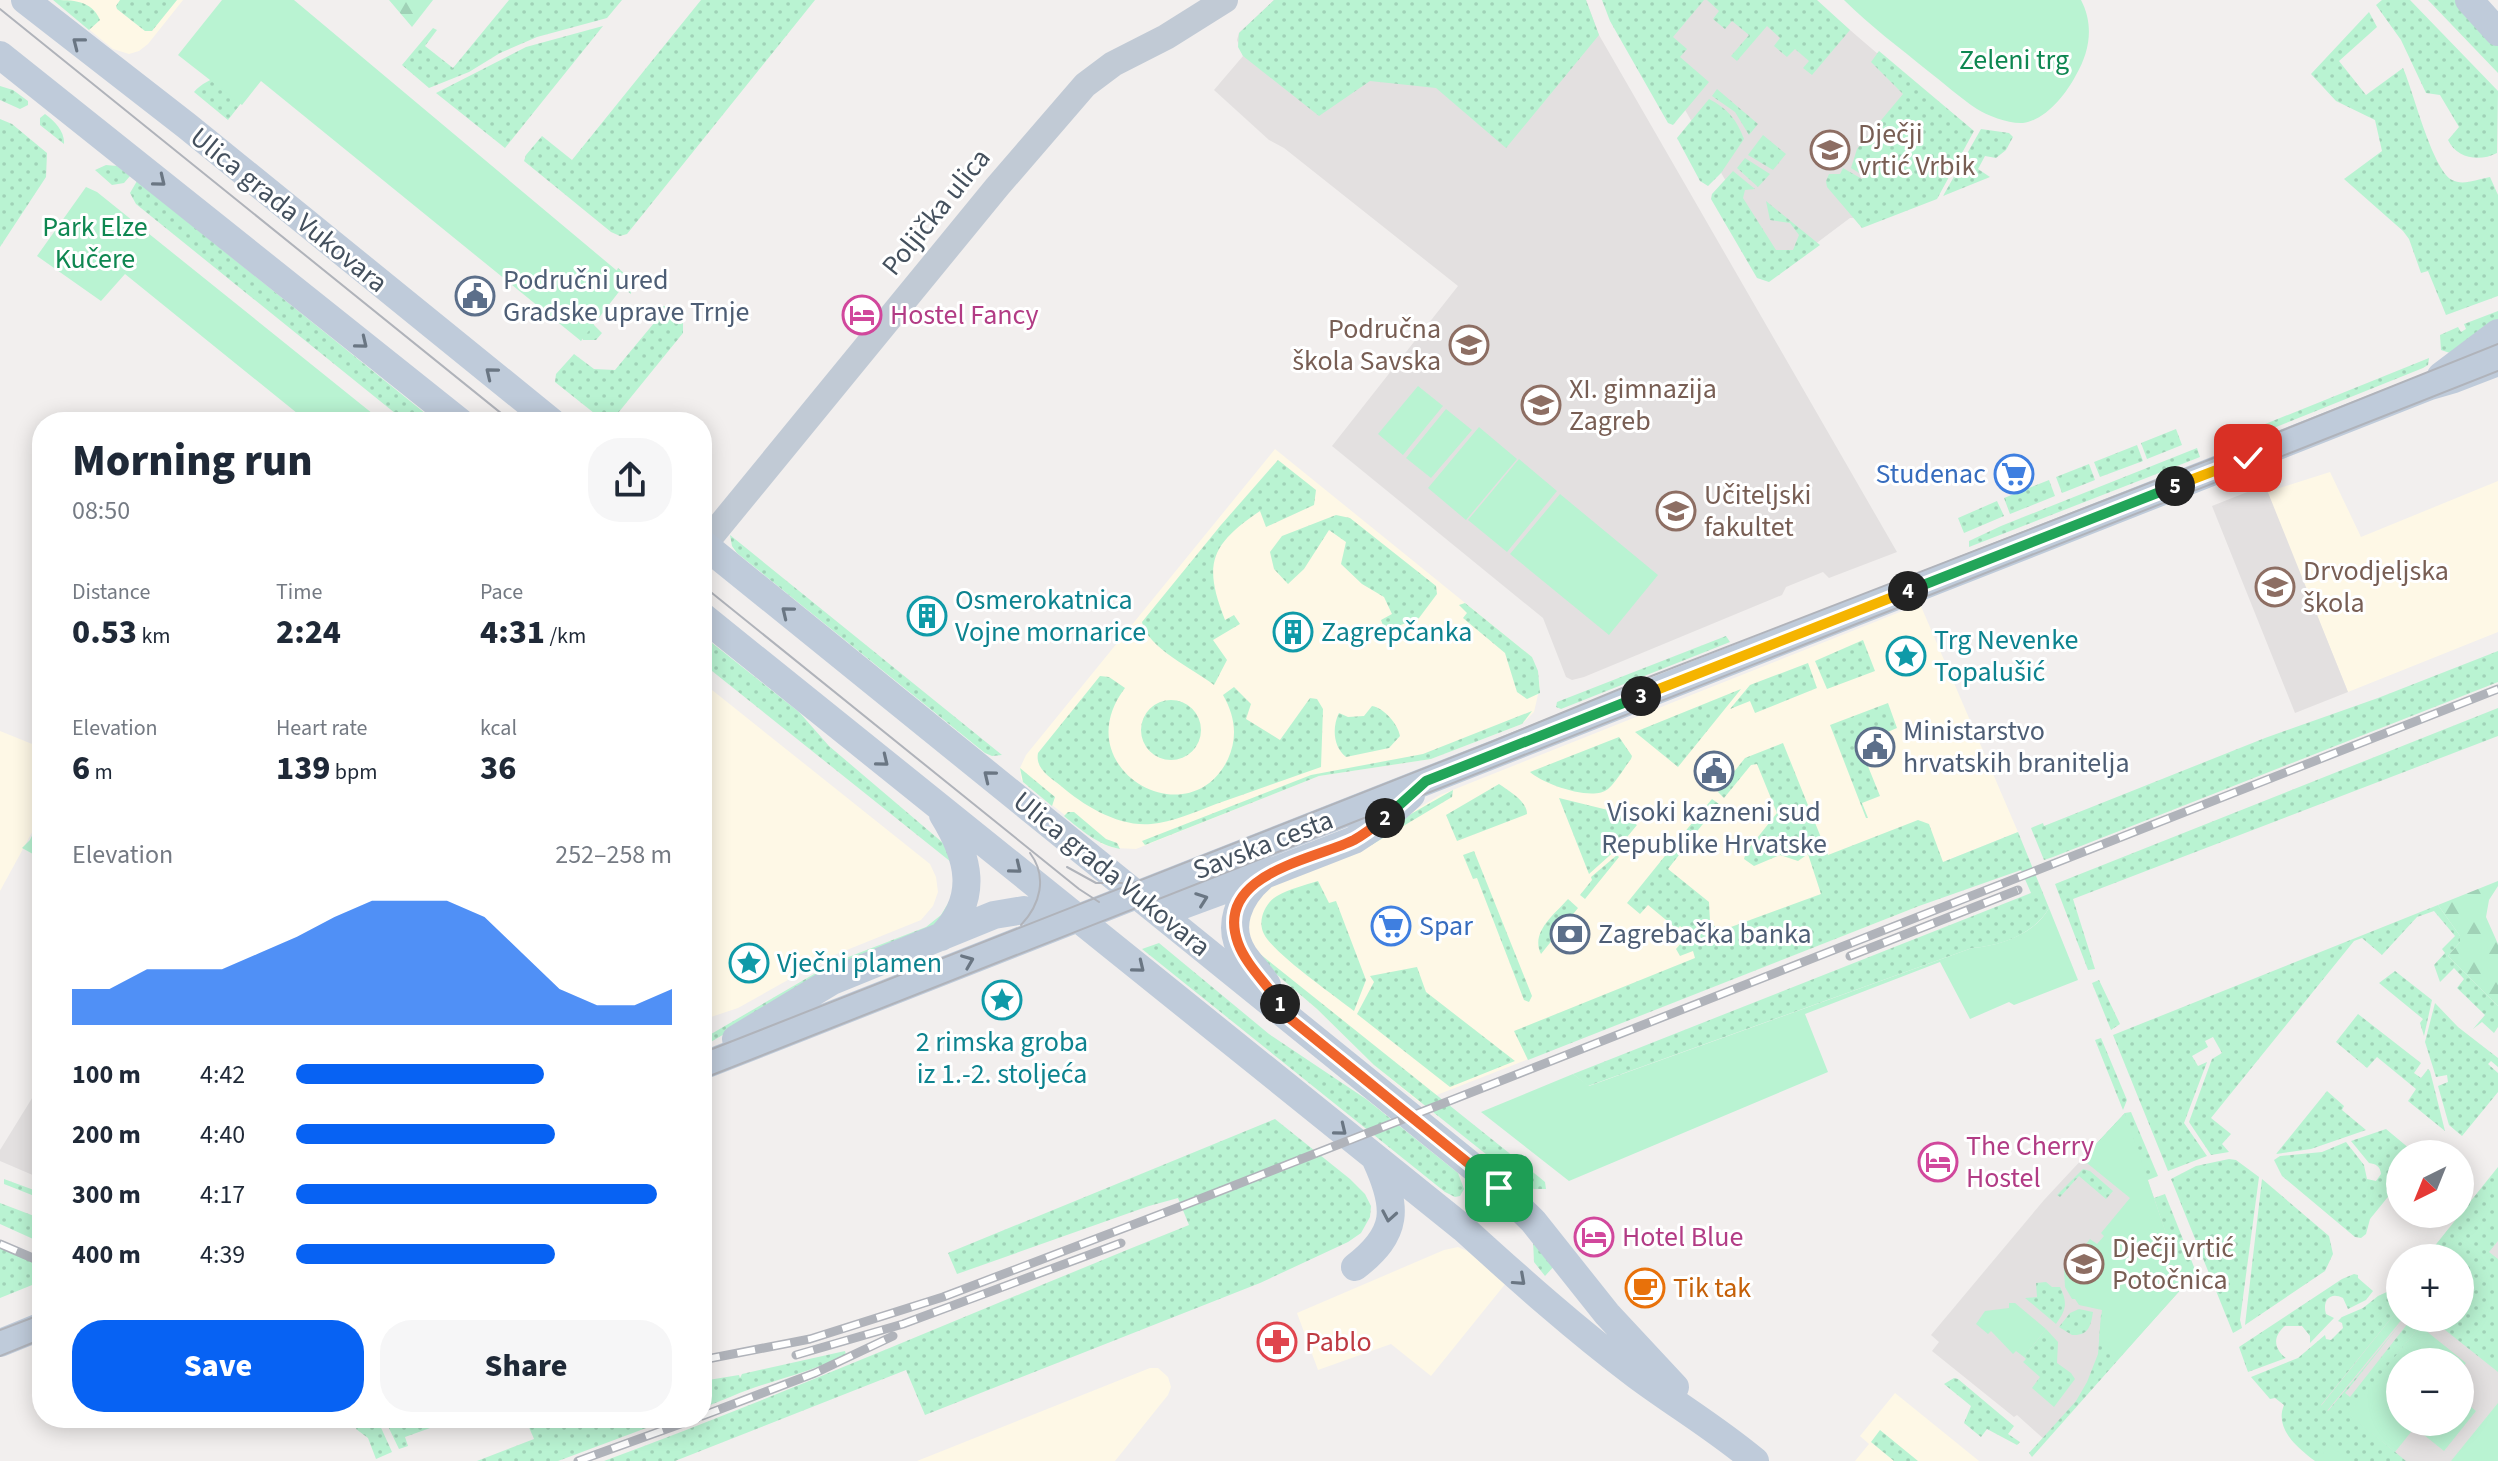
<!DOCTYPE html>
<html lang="en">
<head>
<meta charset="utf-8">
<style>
  :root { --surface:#fff; --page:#f6f6f7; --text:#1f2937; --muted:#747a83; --accent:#0762f3 }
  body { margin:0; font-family:"Source Sans 3",sans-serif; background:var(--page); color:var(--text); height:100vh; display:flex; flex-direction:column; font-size:30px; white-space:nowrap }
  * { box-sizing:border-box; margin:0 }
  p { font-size:26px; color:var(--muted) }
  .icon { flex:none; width:44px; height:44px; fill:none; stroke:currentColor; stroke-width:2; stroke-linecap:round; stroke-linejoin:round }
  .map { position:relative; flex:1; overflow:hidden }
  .details { position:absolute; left:32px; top:412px; width:680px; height:1016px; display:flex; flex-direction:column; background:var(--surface); border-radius:32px; box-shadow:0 4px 20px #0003 }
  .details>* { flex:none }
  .needle { width:52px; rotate:223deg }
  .controls { position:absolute; left:2386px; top:1140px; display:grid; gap:16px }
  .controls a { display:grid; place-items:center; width:88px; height:88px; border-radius:50%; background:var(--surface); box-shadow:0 4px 20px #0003; font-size:40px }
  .pin { position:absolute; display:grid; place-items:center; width:68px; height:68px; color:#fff; margin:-34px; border-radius:16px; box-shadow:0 4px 12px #0006 }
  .km { position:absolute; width:40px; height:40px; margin:-20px; border-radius:50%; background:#222; color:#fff; font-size:22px; line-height:40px; text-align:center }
  .round { display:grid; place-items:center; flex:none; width:84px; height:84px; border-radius:32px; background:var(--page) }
  .summary { display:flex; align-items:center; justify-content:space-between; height:136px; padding:0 40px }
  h1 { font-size:44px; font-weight:800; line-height:60px }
  .stats { display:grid; grid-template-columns:repeat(3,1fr); gap:12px; height:136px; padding:8px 40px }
  .stats div { display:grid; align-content:center }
  .stats b { font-size:34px; font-weight:800 }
  .stats small { font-size:22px; font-weight:400 }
  .stats p { font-size:22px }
  .chart { height:224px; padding:16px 40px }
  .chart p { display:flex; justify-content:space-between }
  .chart svg { width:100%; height:144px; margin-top:8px; fill:var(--accent); opacity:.7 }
  .primary-button { display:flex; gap:16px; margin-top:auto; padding:16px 40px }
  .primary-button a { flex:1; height:92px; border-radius:32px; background:var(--accent); color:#fff; font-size:32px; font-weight:800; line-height:92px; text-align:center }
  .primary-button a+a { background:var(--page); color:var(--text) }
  ul { padding:0 40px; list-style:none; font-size:26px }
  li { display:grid; grid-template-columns:128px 96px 1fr; align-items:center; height:60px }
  li i { height:20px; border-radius:10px; background:var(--accent) }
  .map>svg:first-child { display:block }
  .commercial { fill:#fef8e6 }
  .education { fill:#e3e0e0; fill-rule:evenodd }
  .grass { fill:url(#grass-dots) }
  .forest { fill:url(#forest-firs) }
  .park { fill:#b9f3d2 }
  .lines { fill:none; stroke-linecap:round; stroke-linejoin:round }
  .tertiary { stroke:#c1cad5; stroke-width:26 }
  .secondary { stroke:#bfcbda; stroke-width:28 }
  .tram { stroke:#b0b3ba; stroke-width:2 }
  .rail-casing { stroke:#b0b3ba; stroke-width:9 }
  .rail { stroke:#fff; stroke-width:6; stroke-dasharray:18; stroke-linecap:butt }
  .oneway { stroke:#6a7683 }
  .split-1-casing { stroke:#fff; stroke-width:16 }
  .split-2-casing { stroke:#fff; stroke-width:16 }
  .split-3-casing { stroke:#fff; stroke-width:16 }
  .split-4-casing { stroke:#fff; stroke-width:16 }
  .split-5-casing { stroke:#fff; stroke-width:16 }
  .split-6-casing { stroke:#fff; stroke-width:16 }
  .split-1 { stroke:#f0652b; stroke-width:10 }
  .split-2 { stroke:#f0652b; stroke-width:10 }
  .split-3 { stroke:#22a559; stroke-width:10 }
  .split-4 { stroke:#f5b400; stroke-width:10 }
  .split-5 { stroke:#22a559; stroke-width:10 }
  .split-6 { stroke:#f5b400; stroke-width:10 }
  .labels { text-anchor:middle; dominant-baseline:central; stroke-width:6; stroke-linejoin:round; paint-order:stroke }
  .park-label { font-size:28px; fill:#0e8751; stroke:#fff }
  .education-label { font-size:28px; fill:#785e54; stroke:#fff; text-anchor:start }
  .street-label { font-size:28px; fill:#45515e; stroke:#fff }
  .service-label { font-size:28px; fill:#4e5e75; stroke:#fff; text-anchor:start }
  .hotel-label { font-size:28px; fill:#b23c85; stroke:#fff; text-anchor:start }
  .shop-label { font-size:28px; fill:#366cbe; stroke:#fff; text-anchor:end }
  .culture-label { font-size:28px; fill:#0d838f; stroke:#fff; text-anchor:start }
  .food-label { font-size:28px; fill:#c56008; stroke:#fff; text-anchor:start }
  .health-label { font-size:28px; fill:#be3a42; stroke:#fff; text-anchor:start }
</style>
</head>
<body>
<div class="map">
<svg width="2498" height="1461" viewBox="0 0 2498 1461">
  <defs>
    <pattern id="grass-dots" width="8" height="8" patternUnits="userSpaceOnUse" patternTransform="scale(2)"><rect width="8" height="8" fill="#b9f3d2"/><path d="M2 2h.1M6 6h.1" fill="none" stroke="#a0d2b7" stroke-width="1.8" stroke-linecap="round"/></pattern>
    <pattern id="forest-firs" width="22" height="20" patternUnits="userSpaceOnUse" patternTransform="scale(2)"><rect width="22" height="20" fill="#b9f3d2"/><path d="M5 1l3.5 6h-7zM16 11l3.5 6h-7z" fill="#a0d2b7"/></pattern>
  </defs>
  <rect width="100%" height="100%" fill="#f2efee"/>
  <path class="commercial" d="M53,0H183L148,44L139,51L129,54L113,49Z
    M1275,449L1532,657L1540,686L1534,712L1522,724L1431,759L1319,776L1136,849L1115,848L1102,844L1025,784L1021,779L1020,768L1026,755Z
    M2330,472L2361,537L2498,481V632L2348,692L2267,492Z
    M1920,604L2018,832L1943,862L1918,886L1919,906L1419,1102L1374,1065L1317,1009L1255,956L1245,944L1252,894L1374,835L1440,795Z
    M702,682L930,864L936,877L938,892L933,906L921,920L827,958L738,1008L702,1020Z
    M0,731L42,748V814L0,891Z
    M1458,1247L1467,1251L1506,1283L1431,1376L1391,1344L1318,1370L1297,1313L1444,1250Z
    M1150,1368H1158L1168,1377L1171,1387L1168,1395L1115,1461H917Z
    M1895,1393L1979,1461H1855L1869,1444L1860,1436Z"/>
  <path class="education" d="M1274,0H1586L1599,35L1897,552L1829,578L1823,572L1786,587L1782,595L1584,677L1572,680L1566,677L1543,618L1332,446L1458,286L1284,148L1269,140L1214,90L1243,56L1237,40L1239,33Z
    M1688,0H1815L1963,127L1859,224L1854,218H1850L1778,272L1649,47Z
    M2265,485L2348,692L2295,713L2212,506Z
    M42,1082V1179L0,1161V1150Z
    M2125,1113L2184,1286L2045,1440L2017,1415L2014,1417L1932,1351L1939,1342L1931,1335L2044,1200Z
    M2498,1188V1461H2349L2274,1396L2400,1290V1318H2460V1258ZM2400,1362H2460V1422H2400Z"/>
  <path class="grass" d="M53,0C72,0 92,0 100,20L89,30Z
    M120,0H177L152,31H145L117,9L116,6Z
    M509,0H622L607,18L537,37L500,53L469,72L429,88L402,65L433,28L437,30L425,46L453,68Z
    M701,0H815L627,234L620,236L611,232L524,161L526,155L542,136L572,160Z
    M1274,0H1586L1599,35L1506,148L1436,88L1370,81L1319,116L1243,56L1238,47L1239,33Z
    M1602,0H1704L1673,37L1687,49L1680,57L1709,82L1673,125L1668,123L1610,21Z
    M1707,0H1817L1850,30L1812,75L1803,68L1809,61L1795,49L1787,57L1774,46L1780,38L1767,26L1737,61L1731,56L1749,35L1732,21L1725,29L1713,19L1719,11Z
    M2382,0H2410L2498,91L2497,153C2480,162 2457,159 2448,140L2459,127L2440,95L2426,93L2401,40L2376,5Z
    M2428,0H2458L2498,41V73Z
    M2369,12L2377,27L2339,61L2366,95L2403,68C2413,90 2432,169 2452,180C2463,186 2478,179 2490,177L2498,195V296L2446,315L2428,271L2421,273L2409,239L2403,231L2344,179L2382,151L2375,120L2336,101L2311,74Z
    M603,26L505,148L436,93L526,47Z
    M1879,51L1974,131L1937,199L1862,228L1827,187L1826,181L1829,174H1840L1843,168L1862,179L1864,176L1851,168L1857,149L1903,94L1871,62Z
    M267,70L228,120L194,92C211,72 243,73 267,70Z
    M0,86L13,90L28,101V105L20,109L0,100Z
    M1717,89L1758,124L1749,135L1735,112L1712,96Z
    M1709,99C1727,108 1737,120 1744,139L1721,173L1708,186L1700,181L1677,138Z
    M45,114C55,121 65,132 64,144L40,125V118Z
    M0,119L12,124L47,153L46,177L0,247Z
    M1981,129L2009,133L2013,137L2006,150L1996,158L1985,156L1978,169L1990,177L1943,196Z
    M1763,135L1786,154L1773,170L1748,155Z
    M1745,158L1770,174L1758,187L1737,168Z
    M106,165L117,166L130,176L124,183L112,185L95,170Z
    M1733,171L1755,189L1745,190L1743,198L1776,250H1793L1799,235L1790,223L1770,220L1766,201L1820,245L1769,282L1757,278L1711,199L1712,194Z
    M137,181L436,422H406L136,204L130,193Z
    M618,268L631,279V294L622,287L593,324L602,333L596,340H583L582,334Z
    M656,306H665L683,322V333L614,418L604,421L555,382L556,374L574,354L594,369L615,370L659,317L651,310Z
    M2498,311V322L2450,353L2441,350L2440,335L2458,327L2461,332L2466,329L2464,324Z
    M2429,358L2428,365L2423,368L2251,437L2248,431Z
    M2176,429L2182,445L2147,459L2141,443Z
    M2137,445L2143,461L2100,477L2094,462Z
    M2197,448L2200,457L1969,547V541L2001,526Z
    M1278,460L1316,490L1314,505L1266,527L1260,511C1210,545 1203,564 1225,620L1234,615L1240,624L1213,640L1227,660L1214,685C1195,670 1146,647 1142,622L1221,525Z
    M2089,464L2095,480L2062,493L2056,477Z
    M2049,480L2055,496L2010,514L2004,498Z
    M1997,501L2004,516L1964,533L1958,518Z
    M1336,515L1350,518L1436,586L1437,594L1419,618L1385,631L1381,620L1392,614L1384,597L1362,584L1341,564L1346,542L1329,530L1304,569L1288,584L1274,569L1270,552L1282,536Z
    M730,535L1002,755L992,756L985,753L737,553L732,546Z
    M1465,603L1532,657L1538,671L1540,693L1527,699L1517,692L1505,653L1463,618L1467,613L1459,605Z
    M702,635L799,712L829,746L949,848L956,866L702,663Z
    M1726,636L1730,642L1561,709L1556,707L1557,702Z
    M1863,640L1875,671L1827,689L1815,661Z
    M2498,651V682L2053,857L2044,860L2031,828L2043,823L2044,826L2265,738L2378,698Z
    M1808,663L1817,688L1755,713L1750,701L1730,709L1750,685Z
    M1100,676L1109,677L1125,688C1064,768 1189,840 1228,759C1238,737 1235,716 1223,695L1234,687L1251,704L1246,719L1280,740L1310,698L1317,699L1323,709L1321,767C1286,779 1251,792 1216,804C1196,812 1172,822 1151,824C1119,827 1084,806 1061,786C1050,777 1035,769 1038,753Z
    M1741,689L1678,767L1635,732Z
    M1141 730a30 30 0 1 1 60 0a30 30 0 1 1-60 0Z
    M1888,703L1897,728L1859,744L1880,796L1862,803L1868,818H1866L1830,725Z
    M1372,706C1384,708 1398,724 1400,736L1389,748L1346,757C1333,747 1332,727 1339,713L1348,717L1364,716Z
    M2498,708V736L2073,899L2095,969L2088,970L2055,884Z
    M1532,711L1522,724L1431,759L1319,776L1145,845L1142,841L1311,775L1423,754Z
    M1619,737L1632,756L1631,759C1624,768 1617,781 1608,789C1593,802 1543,784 1530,772Z
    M1783,743L1828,855L1918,820L1929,824L1943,862L2018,832L2049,908C2034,934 2001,946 1972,948L1588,1086L1573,1074L2031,893L2021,870L1919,906L1528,1060L1514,1031L1695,958L1693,951L1680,956L1676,949L1689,934L1680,926L1677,929L1648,905L1640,914L1627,903L1673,846L1679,855L1668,869L1709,902L1710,922L1720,931L1821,894L1808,854L1798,861L1780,855L1754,866L1744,859L1746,852L1777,813L1757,764L1751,765L1724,798L1718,792L1745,758Z
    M1020,768L1055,797L1052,806L1023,782Z
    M1499,784C1509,791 1527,801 1527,814L1457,841L1446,815Z
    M1453,790L1452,797L1368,847L1252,894L1374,835Z
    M1559,798L1616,812L1637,825L1618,848L1589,874Z
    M1712,799L1719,804L1690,840L1683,834Z
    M1068,812H1074L1106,839L1117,843L1120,849C1098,845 1081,830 1064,816Z
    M1474,851L1532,996L1529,1002L1524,1000L1477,878L1473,879L1463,855Z
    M1617,855L1619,857L1585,899L1580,895L1592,880L1591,877Z
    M1318,881L1329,903L1336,901L1366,980L1354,1011C1335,996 1273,953 1264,934C1257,921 1265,903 1277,896C1289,889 1305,885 1318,881Z
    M953,895H958L933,929L830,972L709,1043L706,1037L833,963L926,927L941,915Z
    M1568,899L1578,908L1541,954C1530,932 1555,914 1568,899Z
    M2438,905L2460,936V942L2448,956L2498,1006V1027L2494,1033L2482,1022L2473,1029L2485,1015L2457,988L2464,979L2454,968L2440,982L2434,965L2445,953L2442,949L2455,936L2434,911L2417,917L2382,955L2362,938L2354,941L2211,1118L2231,1134L2222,1144L2229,1152L2211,1155L2189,1122L2212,1059L2222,1053L2213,1037L2205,1041L2208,1047L2192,1056L2198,1066L2207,1062L2184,1123L2207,1156L2168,1171L2113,1035Z
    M1159,943L1269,1034L1366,1099L1458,1173L1464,1189L1460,1196L1455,1197L1445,1192L1142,949Z
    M1255,950L1539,1177L1545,1182L1546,1189H1534L1521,1182L1374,1065L1317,1009L1255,956Z
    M1417,967L1426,992L1515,1061L1450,1087L1357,1014L1374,982L1370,976Z
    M2395,971L2432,1000L2424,1036L2420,1023L2423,1019L2379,983Z
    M2099,980L2120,1024L2111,1030L2092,983Z
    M2435,1003L2458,1027L2498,1058V1067L2491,1061L2488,1064L2498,1073V1092L2462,1136L2449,1125L2438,1086L2448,1082L2447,1075L2436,1077L2425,1042Z
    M2358,1014L2421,1063L2414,1073L2421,1078L2428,1069L2430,1071L2445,1131L2408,1101L2416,1089L2377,1057L2367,1068L2336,1042Z
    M2101,1038L2127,1100L2123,1110L2095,1040Z
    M2327,1091L2344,1106L2342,1110L2366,1130L2311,1149L2276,1154Z
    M2131,1112L2158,1176L2148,1180L2082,1159L2125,1113Z
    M1275,1119L1350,1179L1365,1194L1371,1206L1370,1217L1361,1233L1348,1242L1260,1283L925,1415L906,1370L675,1461H604C801,1388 994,1303 1189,1225L1178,1198L1149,1206L957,1274L948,1253Z
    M2386,1129L2416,1154H2400V1182L2370,1219L2366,1234L2361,1238L2355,1237L2282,1176L2274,1160L2280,1156L2322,1152L2346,1142L2364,1165L2367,1179L2376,1181L2381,1174C2380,1166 2376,1164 2369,1163L2351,1141Z
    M2229,1159L2236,1160L2259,1177L2240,1320L2242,1328L2233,1333L2171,1179L2196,1166Z
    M2498,1167V1241L2489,1252L2498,1259V1372L2430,1318H2460V1258H2425Z
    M2083,1169L2090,1171L2113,1191L2106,1199L2079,1176L2060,1197L2057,1195Z
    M4,1179L42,1193V1199L4,1184Z
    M2262,1179L2329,1236L2333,1254L2325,1271L2245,1325Z
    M2165,1194L2196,1272L2032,1457L2029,1453L2076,1401L2087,1382L2098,1354L2101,1315L2169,1243L2154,1198Z
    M0,1203L42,1219V1243L0,1224Z
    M1533,1240L1556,1264L1545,1276L1534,1262Z
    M0,1247L42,1266V1281L0,1298Z
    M2354,1274L2358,1275V1278L2373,1291L2366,1300L2348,1309L2343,1298C2330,1291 2322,1301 2326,1314L2334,1318L2310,1343V1336L2302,1326H2285C2273,1336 2273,1348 2286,1358L2248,1372L2239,1347L2342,1279Z
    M2046,1282L2052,1287H2060C2068,1303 2066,1310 2056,1324L2025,1298L2037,1297L2036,1283Z
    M2400,1286V1307L2321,1405L2328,1411L2405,1318L2345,1393L2350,1397L2412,1318L2420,1326L2349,1414L2406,1461H2315C2298,1448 2274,1429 2284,1405L2275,1398L2270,1399L2251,1377L2298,1358L2325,1335L2326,1339L2331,1340L2343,1328L2342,1323L2338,1321L2342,1317L2363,1308L2378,1296Z
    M2079,1309L2093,1312C2091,1325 2089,1336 2072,1335L2059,1327L2070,1313Z
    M2046,1329L2058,1342L2057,1363L2071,1373L2075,1379L2054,1407L2032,1388L2040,1377L2023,1362L2026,1359L2024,1357Z
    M845,1351L846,1355C819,1368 791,1376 762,1385C742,1391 722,1401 702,1408V1381L739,1375L740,1378L742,1374Z
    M1954,1378L1958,1379L2014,1426L2008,1434L2020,1442L2017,1445L1987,1429L1981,1437L1964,1423L1971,1406L1944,1384Z
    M359,1418H374L378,1421L392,1452L376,1459L368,1438L356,1429Z
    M384,1418H458L405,1437L408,1446L399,1449Z
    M525,1418H673L558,1461H477L534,1439Z
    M1880,1430L1918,1461H1894L1871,1442Z"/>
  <path class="forest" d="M389,0H433L412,27Z
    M42,814V859L22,848L30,840Z
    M2498,881V886L2489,900L2486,917L2498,944V1006L2448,956L2460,942V936L2438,905Z"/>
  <path class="park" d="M222,0H294L628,280L581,341L261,81L242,105L178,55Z
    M1844,0H2081C2094,25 2090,51 2076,75C2066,94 2046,120 2023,123C2009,124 1988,116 1977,109C1960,98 1944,83 1928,71C1900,48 1870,26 1844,0Z
    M86,187L97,192L383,422H308L125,274L101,301L37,256Z
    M1418,386L1443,406L1403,455L1378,434Z
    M1446,409L1472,430L1431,478L1406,458Z
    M1479,427L1517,459L1466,520L1428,488Z
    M1519,459L1557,491L1507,552L1468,520Z
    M1560,494L1658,575L1609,635L1510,554Z
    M2049,908L2078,980L2014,1005L2009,1002L1970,1019L1940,962L1805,1014L1828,1072L1569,1181L1481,1112L1573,1074L1589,1086L1972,948C2000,946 2035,934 2049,908Z
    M2125,1113L2184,1286L2120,1357L2099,1339L2102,1310L2079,1305L2075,1299H2072L2065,1287L2064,1269H2071L2078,1275L2088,1273L2087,1254L2081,1250L2090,1239L2097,1244L2104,1236L2101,1233L2130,1198L2082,1159Z
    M2009,1303H2015L2046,1329L2024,1357L2016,1351L2013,1354L1991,1331L1988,1334L1976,1324L1985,1311L2009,1308Z
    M2400,1307V1318H2403L2327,1411L2321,1406Z
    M2420,1326L2466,1363L2460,1371V1362H2400V1422H2419L2395,1452L2348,1414Z
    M2460,1398L2476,1411L2444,1451L2424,1435L2435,1422H2460Z
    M2498,1403V1461H2451Z
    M2330,1445L2349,1461H2317Z"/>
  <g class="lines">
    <path class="tertiary" d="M704,545L997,187L1085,85L1113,64L1166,37L1225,0"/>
    <path class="secondary" d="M25,0L187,126L552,422
      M2469,0L2498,32
      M0,55L460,422
      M2441,376L2498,333
      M702,543L1499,1188L1533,1221L1607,1314L1675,1387
      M702,616L1463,1228C1519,1279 1575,1329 1636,1375C1675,1404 1717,1429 1755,1461
      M1262,877C1239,897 1225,927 1244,955C1251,965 1260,974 1267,985
      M1145,898L1180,906L1264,875L1354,840L1381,822L1411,795
      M941,937C980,898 969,857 943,815
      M736,1039L832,981L994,915L1024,910L1076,918
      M702,1066L2430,386L2454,379L2498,362
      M1355,1267C1399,1233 1398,1208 1376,1160
      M0,1343L42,1326"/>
    <path class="tram" d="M0,9L512,422
      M702,585L1079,889L1099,902
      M1067,867L1096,883H1122
      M1021,925C1040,905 1048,877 1030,853
      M702,1053L1491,742L1649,677L2206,461L2498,344
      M702,1079L2498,371
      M0,1330L42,1314
      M0,1356L42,1339"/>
    <g class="rail-casing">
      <path id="rail" d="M1850,956L2018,890
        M0,1244L42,1262
        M796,1355L903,1324L1121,1243
        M702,1360L810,1339L943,1297L1182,1206L2498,689
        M702,1416L815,1373L893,1336
        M578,1461L697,1418"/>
    </g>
    <use href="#rail" class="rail"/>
  </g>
  <defs><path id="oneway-chevron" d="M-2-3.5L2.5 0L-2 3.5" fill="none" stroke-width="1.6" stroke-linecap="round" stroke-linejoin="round" transform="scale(2)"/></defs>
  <g class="oneway">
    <use href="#oneway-chevron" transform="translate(78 43) rotate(-142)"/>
    <use href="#oneway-chevron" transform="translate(160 181) rotate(39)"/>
    <use href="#oneway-chevron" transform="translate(362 343) rotate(39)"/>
    <use href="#oneway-chevron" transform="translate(491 373) rotate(-141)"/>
    <use href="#oneway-chevron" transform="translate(787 612) rotate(-141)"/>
    <use href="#oneway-chevron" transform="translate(883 761) rotate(39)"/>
    <use href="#oneway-chevron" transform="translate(989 776) rotate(-141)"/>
    <use href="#oneway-chevron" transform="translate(1016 868) rotate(39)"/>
    <use href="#oneway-chevron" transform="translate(1202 899) rotate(-20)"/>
    <use href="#oneway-chevron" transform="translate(968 961) rotate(-22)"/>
    <use href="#oneway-chevron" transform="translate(1139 967) rotate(39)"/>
    <use href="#oneway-chevron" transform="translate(1341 1130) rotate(39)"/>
    <use href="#oneway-chevron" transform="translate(1389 1216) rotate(100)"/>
    <use href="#oneway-chevron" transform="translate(1520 1280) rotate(42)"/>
  </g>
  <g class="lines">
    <g class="split-1-casing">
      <path id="split-1" d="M1280,1004L1287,1016L1499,1188"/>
    </g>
    <g class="split-2-casing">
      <path id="split-2" d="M1280,1004C1267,984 1246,965 1238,943C1213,874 1313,860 1354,840C1365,834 1375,826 1385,818"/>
    </g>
    <g class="split-3-casing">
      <path id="split-3" d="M1385,818L1426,781L1641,696"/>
    </g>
    <g class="split-4-casing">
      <path id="split-4" d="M1641,696L1908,591"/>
    </g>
    <g class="split-5-casing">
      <path id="split-5" d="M1908,591L2175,486"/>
    </g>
    <g class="split-6-casing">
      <path id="split-6" d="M2175,486L2248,458"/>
    </g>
    <use href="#split-1" class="split-1"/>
    <use href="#split-2" class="split-2"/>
    <use href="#split-3" class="split-3"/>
    <use href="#split-4" class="split-4"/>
    <use href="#split-5" class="split-5"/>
    <use href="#split-6" class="split-6"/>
  </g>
  <defs>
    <g id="school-ring" transform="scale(2)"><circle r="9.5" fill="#fff" stroke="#8d6e63" stroke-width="1.5"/><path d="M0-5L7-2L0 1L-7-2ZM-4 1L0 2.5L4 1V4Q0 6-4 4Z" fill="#8d6e63"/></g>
    <g id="civic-ring" transform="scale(2)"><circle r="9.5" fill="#fff" stroke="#5c6f8a" stroke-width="1.5"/><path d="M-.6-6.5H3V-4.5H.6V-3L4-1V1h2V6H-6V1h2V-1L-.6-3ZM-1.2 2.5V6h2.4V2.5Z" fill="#5c6f8a"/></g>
    <g id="hotel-ring" transform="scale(2)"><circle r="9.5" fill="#fff" stroke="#d1479c" stroke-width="1.5"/><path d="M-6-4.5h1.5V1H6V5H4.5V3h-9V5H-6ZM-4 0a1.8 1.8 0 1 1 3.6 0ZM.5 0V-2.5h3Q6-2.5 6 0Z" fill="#d1479c"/></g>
    <g id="supermarket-ring" transform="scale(2)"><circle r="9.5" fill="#fff" stroke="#3f7fe0" stroke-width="1.5"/><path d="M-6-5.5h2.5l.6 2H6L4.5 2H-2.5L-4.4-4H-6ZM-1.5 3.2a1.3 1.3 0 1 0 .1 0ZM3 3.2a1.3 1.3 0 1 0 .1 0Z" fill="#3f7fe0"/></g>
    <g id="university-ring" transform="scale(2)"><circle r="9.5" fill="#fff" stroke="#8d6e63" stroke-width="1.5"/><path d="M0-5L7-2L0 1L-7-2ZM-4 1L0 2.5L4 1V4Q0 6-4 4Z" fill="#8d6e63"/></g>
    <g id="building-ring" transform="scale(2)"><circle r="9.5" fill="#fff" stroke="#0f9aa8" stroke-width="1.5"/><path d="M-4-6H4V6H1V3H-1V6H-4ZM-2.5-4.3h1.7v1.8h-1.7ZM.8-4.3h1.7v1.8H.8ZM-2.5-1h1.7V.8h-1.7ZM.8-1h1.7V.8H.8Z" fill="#0f9aa8"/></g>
    <g id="sight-ring" transform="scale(2)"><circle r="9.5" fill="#fff" stroke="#0f9aa8" stroke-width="1.5"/><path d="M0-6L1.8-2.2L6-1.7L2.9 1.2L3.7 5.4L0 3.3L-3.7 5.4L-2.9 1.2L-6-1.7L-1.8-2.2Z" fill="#0f9aa8"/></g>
    <g id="bank-ring" transform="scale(2)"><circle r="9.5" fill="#fff" stroke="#5c6f8a" stroke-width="1.5"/><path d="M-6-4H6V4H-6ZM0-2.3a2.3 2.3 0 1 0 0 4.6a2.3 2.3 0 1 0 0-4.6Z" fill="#5c6f8a"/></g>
    <g id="cafe-ring" transform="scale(2)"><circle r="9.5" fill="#fff" stroke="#e8710a" stroke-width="1.5"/><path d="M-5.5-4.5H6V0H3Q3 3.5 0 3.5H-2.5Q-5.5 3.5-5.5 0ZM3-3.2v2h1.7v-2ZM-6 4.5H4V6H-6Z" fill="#e8710a"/></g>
    <g id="pharmacy-ring" transform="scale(2)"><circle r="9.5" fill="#fff" stroke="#e0444e" stroke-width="1.5"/><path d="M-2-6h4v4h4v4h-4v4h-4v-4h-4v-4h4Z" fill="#e0444e"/></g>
  </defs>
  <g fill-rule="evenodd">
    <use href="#school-ring" x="1830" y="150"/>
    <use href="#civic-ring" x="475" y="296"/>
    <use href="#hotel-ring" x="862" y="315"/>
    <use href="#school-ring" x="1469" y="345"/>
    <use href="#school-ring" x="1541" y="405"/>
    <use href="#supermarket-ring" x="2014" y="474"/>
    <use href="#university-ring" x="1676" y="511"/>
    <use href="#school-ring" x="2275" y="587"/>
    <use href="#building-ring" x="927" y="616"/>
    <use href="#building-ring" x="1293" y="632"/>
    <use href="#sight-ring" x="1906" y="656"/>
    <use href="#civic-ring" x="1875" y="747"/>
    <use href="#civic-ring" x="1714" y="771"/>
    <use href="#supermarket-ring" x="1391" y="926"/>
    <use href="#bank-ring" x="1570" y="934"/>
    <use href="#sight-ring" x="749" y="963"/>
    <use href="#sight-ring" x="1002" y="1000"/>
    <use href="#hotel-ring" x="1938" y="1162"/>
    <use href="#hotel-ring" x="1594" y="1237"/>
    <use href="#school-ring" x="2084" y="1264"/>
    <use href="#cafe-ring" x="1645" y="1288"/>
    <use href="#pharmacy-ring" x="1277" y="1342"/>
  </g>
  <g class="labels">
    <g class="park-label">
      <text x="2014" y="60">Zeleni trg</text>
      <text x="95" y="227">Park Elze<tspan x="95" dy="32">Kučere</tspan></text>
    </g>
    <g class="education-label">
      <text x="1858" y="134">Dječji<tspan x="1858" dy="32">vrtić Vrbik</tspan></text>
      <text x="1441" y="329" text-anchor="end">Područna<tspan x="1441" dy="32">škola Savska</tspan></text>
      <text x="1569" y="389">XI. gimnazija<tspan x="1569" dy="32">Zagreb</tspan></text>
      <text x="1704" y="495">Učiteljski<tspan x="1704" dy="32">fakultet</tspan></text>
      <text x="2303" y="571">Drvodjeljska<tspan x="2303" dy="32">škola</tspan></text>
      <text x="2112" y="1248">Dječji vrtić<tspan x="2112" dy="32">Potočnica</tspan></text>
    </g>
    <g class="street-label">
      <text transform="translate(289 210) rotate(39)">Ulica grada Vukovara</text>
      <text transform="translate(936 212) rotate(-51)">Poljička ulica</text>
      <text transform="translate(1263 845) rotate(-21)">Savska cesta</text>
      <text transform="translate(1112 874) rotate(39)">Ulica grada Vukovara</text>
    </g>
    <g class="service-label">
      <text x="503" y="280">Područni ured<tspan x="503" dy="32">Gradske uprave Trnje</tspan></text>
      <text x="1903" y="731">Ministarstvo<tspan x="1903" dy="32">hrvatskih branitelja</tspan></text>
      <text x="1714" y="812" text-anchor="middle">Visoki kazneni sud<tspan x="1714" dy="32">Republike Hrvatske</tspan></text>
      <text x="1598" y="934">Zagrebačka banka</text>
    </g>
    <g class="hotel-label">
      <text x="890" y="315">Hostel Fancy</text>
      <text x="1966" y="1146">The Cherry<tspan x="1966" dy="32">Hostel</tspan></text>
      <text x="1622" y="1237">Hotel Blue</text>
    </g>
    <g class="shop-label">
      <text x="1986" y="474">Studenac</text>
      <text x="1419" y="926" text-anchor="start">Spar</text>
    </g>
    <g class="culture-label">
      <text x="955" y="600">Osmerokatnica<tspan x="955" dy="32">Vojne mornarice</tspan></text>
      <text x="1321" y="632">Zagrepčanka</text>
      <text x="1934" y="640">Trg Nevenke<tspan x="1934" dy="32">Topalušić</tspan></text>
      <text x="777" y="963">Vječni plamen</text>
      <text x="1002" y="1042" text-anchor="middle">2 rimska groba<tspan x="1002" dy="32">iz 1.-2. stoljeća</tspan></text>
    </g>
    <g class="food-label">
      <text x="1673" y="1288">Tik tak</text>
    </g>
    <g class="health-label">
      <text x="1305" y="1342">Pablo</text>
    </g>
  </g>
</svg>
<div class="controls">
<a><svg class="needle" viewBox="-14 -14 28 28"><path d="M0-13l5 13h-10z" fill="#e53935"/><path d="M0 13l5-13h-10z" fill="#747a83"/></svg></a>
<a>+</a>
<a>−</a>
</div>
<div class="pin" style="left:1499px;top:1188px;background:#1e9e55"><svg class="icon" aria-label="arrive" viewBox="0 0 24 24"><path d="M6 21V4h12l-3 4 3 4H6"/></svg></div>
<div class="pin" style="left:2248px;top:458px;background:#d93025"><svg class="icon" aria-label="check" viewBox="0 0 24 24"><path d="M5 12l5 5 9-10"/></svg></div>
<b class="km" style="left:1280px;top:1004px">1</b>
<b class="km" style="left:1385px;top:818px">2</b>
<b class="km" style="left:1641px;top:696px">3</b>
<b class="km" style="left:1908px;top:591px">4</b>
<b class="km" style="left:2175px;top:486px">5</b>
<section class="details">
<div class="summary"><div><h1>Morning run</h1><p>08:50</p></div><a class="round"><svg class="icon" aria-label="share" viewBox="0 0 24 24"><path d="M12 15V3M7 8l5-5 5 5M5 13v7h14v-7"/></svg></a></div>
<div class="stats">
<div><p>Distance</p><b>0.53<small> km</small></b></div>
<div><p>Time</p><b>2:24</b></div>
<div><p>Pace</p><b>4:31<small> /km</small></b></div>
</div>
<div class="stats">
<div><p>Elevation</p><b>6<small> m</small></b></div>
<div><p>Heart rate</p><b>139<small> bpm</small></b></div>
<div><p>kcal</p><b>36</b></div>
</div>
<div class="chart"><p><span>Elevation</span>252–258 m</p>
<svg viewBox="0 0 160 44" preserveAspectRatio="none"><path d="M0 44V33L10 33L20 27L30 27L40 27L50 22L60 17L70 11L80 6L90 6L100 6L110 11L120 22L130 33L140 38L150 38L160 33V44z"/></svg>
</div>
<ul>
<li><b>100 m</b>4:42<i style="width:66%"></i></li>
<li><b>200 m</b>4:40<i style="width:69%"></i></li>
<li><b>300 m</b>4:17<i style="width:96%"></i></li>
<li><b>400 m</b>4:39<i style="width:69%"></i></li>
</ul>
<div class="primary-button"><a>Save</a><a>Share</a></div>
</section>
</div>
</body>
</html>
